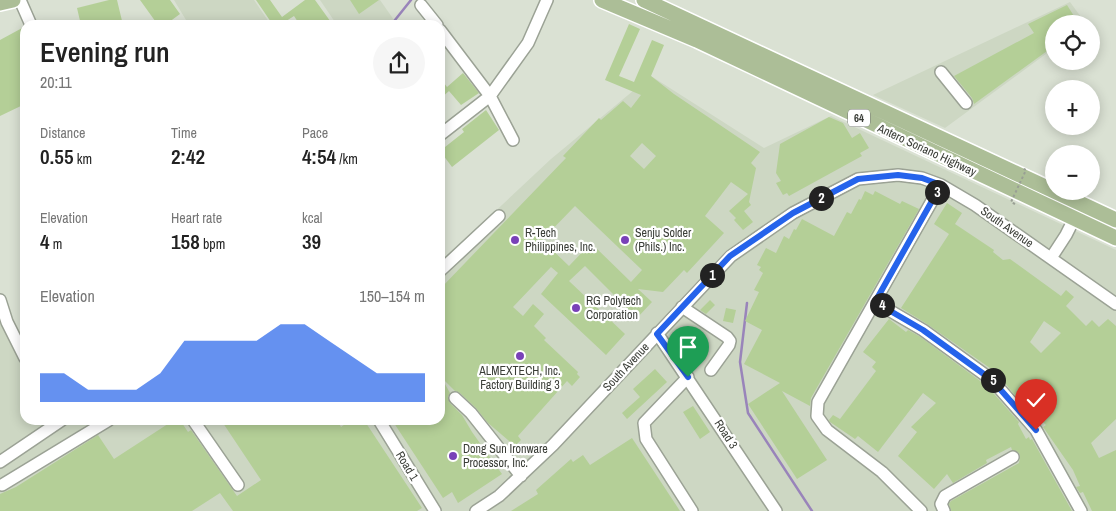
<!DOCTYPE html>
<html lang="en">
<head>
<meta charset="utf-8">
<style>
  :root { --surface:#fff; --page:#f6f6f6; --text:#222; --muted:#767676; --accent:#2563eb }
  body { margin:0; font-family:"Archivo Narrow",sans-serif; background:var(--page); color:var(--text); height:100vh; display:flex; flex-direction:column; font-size:19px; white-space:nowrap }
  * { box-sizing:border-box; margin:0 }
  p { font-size:16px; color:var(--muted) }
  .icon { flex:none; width:28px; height:28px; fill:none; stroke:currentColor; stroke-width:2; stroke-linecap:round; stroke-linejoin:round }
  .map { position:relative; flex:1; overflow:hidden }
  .drawer { position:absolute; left:20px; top:20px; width:425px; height:405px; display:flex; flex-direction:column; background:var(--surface); border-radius:15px; box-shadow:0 2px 12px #0003 }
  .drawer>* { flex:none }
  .controls { position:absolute; left:1045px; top:15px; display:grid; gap:10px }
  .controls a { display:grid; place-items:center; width:55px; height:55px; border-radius:50%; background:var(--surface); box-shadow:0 2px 12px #0003; font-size:25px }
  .pin { position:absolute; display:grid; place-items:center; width:42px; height:42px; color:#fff; margin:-51px -21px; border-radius:50% 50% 50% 0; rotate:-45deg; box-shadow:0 0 5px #0007 }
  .pin .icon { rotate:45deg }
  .km { position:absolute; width:25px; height:25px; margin:-12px; border-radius:50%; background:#222; color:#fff; font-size:14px; line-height:25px; text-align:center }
  .round { display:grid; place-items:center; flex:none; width:52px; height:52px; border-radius:26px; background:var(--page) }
  .headline { display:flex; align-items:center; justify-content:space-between; height:85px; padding:0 20px }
  h1 { font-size:28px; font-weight:600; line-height:38px }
  .stats { display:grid; grid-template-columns:repeat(3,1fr); gap:8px; height:85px; padding:5px 20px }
  .stats div { display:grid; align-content:center }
  .stats b { font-size:21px; font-weight:600 }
  .stats small { font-size:14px; font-weight:400 }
  .stats p { font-size:14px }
  .chart { height:140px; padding:10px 20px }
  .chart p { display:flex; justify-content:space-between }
  .chart svg { width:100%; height:90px; margin-top:5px; fill:var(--accent); opacity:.7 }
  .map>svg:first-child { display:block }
  .built { fill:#cdd7c3 }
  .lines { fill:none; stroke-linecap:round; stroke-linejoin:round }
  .stream { stroke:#9984ba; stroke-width:2.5 }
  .building { fill:#b4cf97; fill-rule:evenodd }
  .minor-casing { stroke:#9ba295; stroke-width:14 }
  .major-casing { stroke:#fff; stroke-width:18 }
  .minor { stroke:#fff; stroke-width:11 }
  .major { stroke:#acbe97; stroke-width:15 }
  .path-bridge { stroke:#999f94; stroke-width:2; stroke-dasharray:2.5 2.5; stroke-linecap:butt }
  .route-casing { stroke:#fff; stroke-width:10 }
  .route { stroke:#2563eb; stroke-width:6 }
  .poi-dot { fill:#7941b8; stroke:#fff; stroke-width:2 }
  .labels { text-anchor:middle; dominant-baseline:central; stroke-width:4.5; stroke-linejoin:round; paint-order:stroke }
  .shield { fill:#fff; stroke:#757773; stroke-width:1 }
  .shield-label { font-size:11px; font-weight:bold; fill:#3a3d37 }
  .street-label { font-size:12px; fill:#3a3d37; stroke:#fff }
  .poi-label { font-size:12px; fill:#3a3d37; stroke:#fff; text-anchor:start }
</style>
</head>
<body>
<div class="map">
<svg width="1116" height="511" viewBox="0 0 1116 511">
  <rect width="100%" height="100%" fill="#dae1d3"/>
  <path class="built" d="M174,0H254L271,25H189Z
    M320,0H380L394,20L389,25H337Z
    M1070,2L1086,24H1054V48L945,128L873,95Z
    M651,76L764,148L831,116L1116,250V511H0V293L25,367V420H440V263L551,159Z"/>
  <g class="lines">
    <path class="stream" d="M391,25L411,0
      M747,303L740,362L748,413L812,511"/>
  </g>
  <path class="building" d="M109,0H117L123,25H81L77,8Z
    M140,0H170L180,14L165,25H158Z
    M256,0H270L282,17L305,0H315L333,25H300L294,16L280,25H273Z
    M350,0H379L359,14Z
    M1067,5L1079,24H1054V46L974,104L972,98L954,76L1034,33L1028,24Z
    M629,24L640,29L619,76L634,82L652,40L664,45L651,76L674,94L760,152L751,163L756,168L749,202L751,205L744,211L753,222L743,230L734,220L736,218L729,211L748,194L731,182L705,216L724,233L687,273L684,270L663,292L638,289L652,302L637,318L585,266L569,281L625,334L606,355L541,294L558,273L551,267L513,307L523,316L533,304L544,314L534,326L546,338L544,340L578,372L577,374L580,377L572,386L567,381L518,436L521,440L515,446L488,423L476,408L460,393L455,391L441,377L450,393L448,397L450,403L462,415L472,432L502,474L458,503L452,492L443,498L392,420H440V289L566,158L563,156L599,118L601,120L623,101L631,108L641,95L605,80ZM642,143L656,156L644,169L630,156ZM575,206L642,270L631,282L591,243L569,266L542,240Z
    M24,27L25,104L0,116V40Z
    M463,73L479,93L461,105L449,91L440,99V78L447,87Z
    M486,110L499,130L452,167L440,151L464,132L462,129Z
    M829,117L843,123L852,138L860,133L869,148L860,153L862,156L789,196L787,193L783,195L776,183L781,181L776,173L780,144Z
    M865,191L873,195L875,191L900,204L902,201L919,209L811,398L810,406L782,391L827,460L797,479L748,404L780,383L744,364L762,330L745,321L759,292L754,290L763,273L759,270L761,267L757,265L766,248L776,253L784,236L789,239L794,229L796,230L802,219L834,236L847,212L851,214L859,199L861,200Z
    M947,203L962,213L955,224L994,250L993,252L1003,260L1010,259L1061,296L1066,290L1074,297L1066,306L1086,326L1092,320L1099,327L1108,319L1116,326V419L1091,443L1099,458L1116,450V511H1092L1083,492L1080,493L1076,487L1080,486L1073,470L1043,427L1046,425L1013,393L997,373L927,324L901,308L949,234L934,224ZM1044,321L1061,333L1041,353L1030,342Z
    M710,300L715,305L706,314L700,310Z
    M726,308L736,310L733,323L723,321Z
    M889,319L906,332L908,330L919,336L987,386L1019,422L1018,424L1026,439L1029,437L1030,440L1032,439L1072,511H951L949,504L951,501L1019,463L1020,457L1019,453L1012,450L1011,447L986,460L987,463L953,483L947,474L934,489L898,456L917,432L911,427L936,403L923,393L878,452L858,436L855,439L830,422L829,420L833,415L840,419L876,371L872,367L876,362L863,352Z
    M655,369L667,382L627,419L622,413L640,397L633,389Z
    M693,406L710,432L700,439L683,412Z
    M174,420H180L188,432L191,430L237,496L261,480L221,420H337L341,427L351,420H364L422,508L417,511H233L220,493L192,511H0V494L16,487L98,435L114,459Z
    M632,438L680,511H511L538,494L536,490L571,459L573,462L583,455L590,465Z"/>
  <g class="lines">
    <g class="minor-casing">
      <path id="minor" d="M20,0L31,25
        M421,5L437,25
        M440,30L490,96L513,140
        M941,72L966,103
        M440,135L490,96L528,43L547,0
        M1051,258L1066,235L1074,219
        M440,271L499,216
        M0,300L7,322L25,358
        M875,302L923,330L992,380L1036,430L1081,511
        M682,307L727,337L730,341L729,345L711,370
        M657,333L776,511
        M688,377L644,423L646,439L692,511
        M455,398L471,413L521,476
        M193,420L238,485
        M379,420L435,511
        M0,462L62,420
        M2,485L109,420
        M476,511L499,496L553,445L731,256L793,213L858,179L898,175L922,178L941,185L975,205L1116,304
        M921,511L882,472L827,430L817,416L818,402L941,185
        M944,511L941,504L945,496L1013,457"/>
    </g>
    <g class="major-casing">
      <path id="major" d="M602,0L697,40L1116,238
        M644,0L1054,191
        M0,3L13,0
        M1054,191L1116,220"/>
    </g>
    <use href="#minor" class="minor"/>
    <use href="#major" class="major"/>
    <path class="path-bridge" d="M1015,204L1011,202L1026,170L1022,168"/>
  </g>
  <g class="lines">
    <g class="route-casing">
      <path id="route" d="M688,377L657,334L730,256L793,213L858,179L898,175L922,178L941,185L875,302L923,330L992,380L1036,430"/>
    </g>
    <use href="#route" class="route"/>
  </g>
  <g class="poi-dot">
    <circle cx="515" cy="240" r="5"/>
    <circle cx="625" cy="240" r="5"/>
    <circle cx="576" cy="308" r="5"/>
    <circle cx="520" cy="356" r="5"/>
    <circle cx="453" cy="456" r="5"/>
  </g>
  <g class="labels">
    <rect class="shield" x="848" y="109.5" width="22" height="17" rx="4"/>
    <g class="shield-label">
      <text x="859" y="118">64</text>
    </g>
    <g class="street-label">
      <text transform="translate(927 150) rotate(25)">Antero Soriano Highway</text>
      <text transform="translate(1007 227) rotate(35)">South Avenue</text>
      <text transform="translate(626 367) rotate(-47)">South Avenue</text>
      <text transform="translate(726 434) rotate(57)">Road 3</text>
      <text transform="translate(407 466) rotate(59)">Road 1</text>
    </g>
    <g class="poi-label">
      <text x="525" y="233">R-Tech<tspan x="525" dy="14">Philippines, Inc.</tspan></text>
      <text x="635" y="233">Senju Solder<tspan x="635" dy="14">(Phils.) Inc.</tspan></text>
      <text x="586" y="301">RG Polytech<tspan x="586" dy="14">Corporation</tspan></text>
      <text x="520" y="371" text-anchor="middle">ALMEXTECH, Inc.<tspan x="520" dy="14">Factory Building 3</tspan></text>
      <text x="463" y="449">Dong Sun Ironware<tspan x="463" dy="14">Processor, Inc.</tspan></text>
    </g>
  </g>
</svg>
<div class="controls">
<a><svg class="icon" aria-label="locate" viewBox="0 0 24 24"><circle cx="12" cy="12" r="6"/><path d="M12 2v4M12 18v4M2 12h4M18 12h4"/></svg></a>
<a>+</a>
<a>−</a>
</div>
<div class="pin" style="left:688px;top:377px;background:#1e9e55"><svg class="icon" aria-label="arrive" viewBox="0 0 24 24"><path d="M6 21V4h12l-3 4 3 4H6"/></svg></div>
<div class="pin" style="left:1036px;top:430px;background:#d93025"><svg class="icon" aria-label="check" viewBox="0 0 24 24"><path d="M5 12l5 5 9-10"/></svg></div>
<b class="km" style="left:712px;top:275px">1</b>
<b class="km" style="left:821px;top:198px">2</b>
<b class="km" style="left:937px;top:192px">3</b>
<b class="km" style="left:882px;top:305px">4</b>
<b class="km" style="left:993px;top:380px">5</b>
<section class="drawer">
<div class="headline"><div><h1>Evening run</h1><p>20:11</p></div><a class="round"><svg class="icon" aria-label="share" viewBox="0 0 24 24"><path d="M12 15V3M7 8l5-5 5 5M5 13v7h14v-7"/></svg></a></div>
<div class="stats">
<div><p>Distance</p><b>0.55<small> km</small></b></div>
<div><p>Time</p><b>2:42</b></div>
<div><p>Pace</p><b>4:54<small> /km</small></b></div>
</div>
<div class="stats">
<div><p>Elevation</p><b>4<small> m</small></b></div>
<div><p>Heart rate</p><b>158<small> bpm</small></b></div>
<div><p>kcal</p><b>39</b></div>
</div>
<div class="chart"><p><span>Elevation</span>150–154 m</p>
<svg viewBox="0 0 160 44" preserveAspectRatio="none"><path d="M0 44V30L10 30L20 38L30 38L40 38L50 30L60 14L70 14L80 14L90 14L100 6L110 6L120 14L130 22L140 30L150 30L160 30V44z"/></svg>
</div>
</section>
</div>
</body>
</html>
